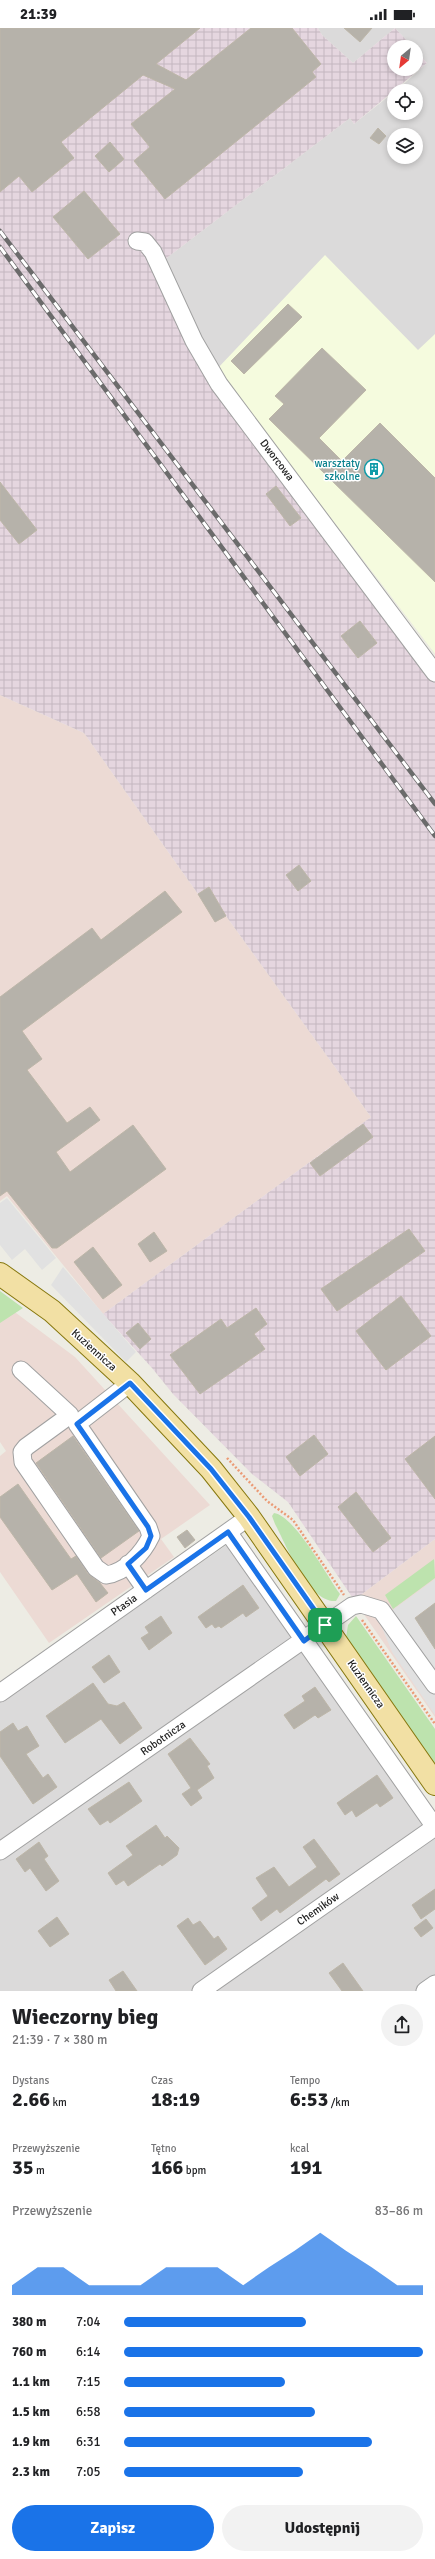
<!DOCTYPE html>
<html lang="pl">
<head>
<meta charset="utf-8">
<style>
  :root { --surface:#fff; --page:#f2f2f2; --text:#202124; --muted:#757577; --accent:#1a73e8 }
  body { margin:0; font-family:Signika,sans-serif; background:var(--page); color:var(--text); height:100vh; display:flex; flex-direction:column; font-size:15px; white-space:nowrap }
  * { box-sizing:border-box; margin:0 }
  p { font-size:13px; color:var(--muted) }
  .icon { flex:none; width:22px; height:22px; fill:none; stroke:currentColor; stroke-width:2; stroke-linecap:round; stroke-linejoin:round }
  .map { position:relative; height:1963px; overflow:hidden }
  .panel { display:flex; flex-direction:column; background:var(--surface); flex:1 }
  .panel>* { flex:none }
  .needle { width:26px; rotate:209deg }
  .buttons { position:absolute; left:387px; top:12px; display:grid; gap:8px }
  .buttons a { display:grid; place-items:center; width:36px; height:36px; border-radius:50%; background:var(--surface); box-shadow:0 2px 6px #0003; font-size:20px }
  .pin { position:absolute; display:grid; place-items:center; width:34px; height:34px; color:#fff; margin:-17px; border-radius:8px; box-shadow:0 2px 6px #0006 }
  .round { display:grid; place-items:center; flex:none; width:42px; height:42px; border-radius:21px; background:var(--page) }
  .headline { display:flex; align-items:center; justify-content:space-between; height:68px; padding:0 12px }
  h1 { font-size:22px; font-weight:700; line-height:30px }
  .metrics { display:grid; grid-template-columns:repeat(3,1fr); gap:6px; height:68px; padding:4px 12px }
  .metrics div { display:grid; align-content:center }
  .metrics b { font-size:20px; font-weight:700 }
  .metrics small { font-size:11px; font-weight:400 }
  .metrics p { font-size:11px }
  .chart { height:112px; padding:8px 12px }
  .chart p { display:flex; justify-content:space-between }
  .chart svg { width:100%; height:72px; margin-top:4px; fill:var(--accent); opacity:.7 }
  .cta { display:flex; gap:8px; margin-top:auto; padding:8px 12px }
  .cta a { flex:1; height:46px; border-radius:24px; background:var(--accent); color:#fff; font-size:16px; font-weight:700; line-height:46px; text-align:center }
  .cta a+a { background:var(--page); color:var(--text) }
  ul { padding:0 12px; list-style:none; font-size:13px }
  li { display:grid; grid-template-columns:64px 48px 1fr; align-items:center; height:30px }
  li i { height:10px; border-radius:5px; background:var(--accent) }
  .status { display:flex; justify-content:space-between; align-items:center; height:28px; padding:0 20px; background:var(--surface); direction:ltr }
  .status svg { height:11px; fill:currentColor }
  .map>svg:first-child { display:block }
  .residential { fill:#dbdada; fill-rule:evenodd }
  .commercial { fill:#ecdad4 }
  .industrial { fill:url(#industrial-grid) }
  .education { fill:#f5fbde }
  .grass { fill:#bde3ae }
  .parking { fill:#e1e1e1 }
  .building { fill:#b6b2aa; stroke:#bdb6a8 }
  .lines { fill:none; stroke-linecap:round; stroke-linejoin:round }
  .minor-casing { stroke:#a1a1a1; stroke-width:19 }
  .major-casing { stroke:#87780f; stroke-width:24 }
  .path { stroke:#eb9b76; stroke-width:2.5; stroke-dasharray:2 2; stroke-linecap:butt }
  .minor { stroke:#fff; stroke-width:17 }
  .major { stroke:#f2e0a4; stroke-width:22 }
  .rail-casing { stroke:#6b6b6b; stroke-width:4.5 }
  .rail { stroke:#fff; stroke-width:3; stroke-dasharray:9; stroke-linecap:butt }
  .route-casing { stroke:#fff; stroke-width:8 }
  .route { stroke:#1a73e8; stroke-width:5 }
  .labels { text-anchor:middle; dominant-baseline:central; stroke-width:3; stroke-linejoin:round; paint-order:stroke }
  .street-label { font-size:11px; fill:#1d1d1d; stroke:#fff }
  .culture-label { font-size:11px; fill:#0d838f; stroke:#fff; text-anchor:end }
</style>
</head>
<body>
<div class="status"><b>21:39</b><svg viewBox="0 0 49 12"><path d="M0 12V9h3v3zM5 12V6h3v6zM10 12V3h3v9zM15 12V0h3v12zM26 1h20v11H26zM47 4h2v5h-2z"/></svg></div>
<div class="map">
<svg width="435" height="1963" viewBox="0 0 435 1963">
  <defs>
    <pattern id="industrial-grid" width="8" height="8" patternUnits="userSpaceOnUse"><rect width="8" height="8" fill="#e5d6df"/><path d="M0 4h8M4 0v8" fill="none" stroke="#c4b7bf"/></pattern>
  </defs>
  <rect width="100%" height="100%" fill="#edece4"/>
  <path class="residential" d="M318,0H395L353,35L322,7Z
    M395,0H435V626L217,341L164,232L350,90L354,96L394,64V85H416V63H396L427,35L416,23V19H413ZM394,107H416V129H394Z
    M228,1516L435,1808V1956L425,1963H0V1674Z"/>
  <path class="commercial" d="M0,667L84,705L198,866L215,894L226,888L371,1089L103,1286L7,1168L0,1173Z
    M0,1273L75,1329L210,1477L161,1511L174,1529L49,1615L0,1544V1428L6,1423L0,1414Z
    M435,1511V1689L354,1572Z"/>
  <path class="industrial" d="M0,0H318L322,7L353,35L395,0L413,19H394V41H416V23L427,35L354,96L350,90L164,232L211,354L435,655V1511L354,1572L288,1474L252,1446L173,1366L152,1340L103,1286L371,1089L226,888L215,894L198,866L84,705L0,667Z"/>
  <path class="education" d="M325,227L418,322L435,306V626L217,341Z"/>
  <path class="grass" d="M0,1263L23,1280L0,1295Z
    M274,1485C294,1487 327,1548 340,1566L336,1573C308,1575 286,1516 275,1496L272,1488Z
    M434,1531L435,1550L393,1581L385,1567Z
    M356,1588L435,1701V1742L346,1610L348,1597Z"/>
  <path class="parking" d="M7,1170L56,1230L42,1242L25,1221L12,1232L0,1217V1175Z
    M63,1239L136,1324L126,1334L51,1257Z
    M435,1551V1575L415,1590L435,1619V1687L392,1624L379,1592Z"/>
  <path class="building" d="M0,0H200L156,36L186,52L251,0H292L321,36L312,44L316,49L165,171L134,133L150,119L131,96L175,61L143,47L61,114L74,130L32,164L19,148L0,164Z
    M344,0H372L360,14Z
    M378,100L386,108L379,116L370,110Z
    M110,114L124,131L109,144L95,128Z
    M84,163L120,206L88,231L53,189Z
    M288,276L302,289L244,346L231,333Z
    M322,320L366,362L319,410L342,433L380,395L435,450V554L269,391L284,376L275,368Z
    M0,454L37,502L19,516L0,492Z
    M276,458L301,490L290,498L266,466Z
    M360,593L377,615L358,630L341,608Z
    M299,837L311,853L298,863L286,847Z
    M209,859L226,888L215,894L198,866Z
    M165,863L182,884L22,1003L42,1031L27,1042L67,1095L90,1079L100,1092L56,1124L70,1144L133,1097L166,1141L57,1220H52L7,1163L0,1168V969L92,900L101,912Z
    M363,1096L373,1109L320,1148L310,1135Z
    M409,1201L425,1223L337,1283L321,1261Z
    M154,1204L167,1223L150,1234L138,1216Z
    M93,1219L122,1257L103,1271L74,1234Z
    M401,1268L431,1308L386,1342L356,1303Z
    M256,1280L267,1296L254,1306L265,1321L200,1366L170,1327L221,1291L227,1300Z
    M138,1295L151,1311L140,1321L126,1305Z
    M314,1407L328,1426L300,1448L286,1429Z
    M73,1408L139,1503L101,1530L36,1435Z
    M435,1408V1471L405,1431Z
    M18,1456L71,1531L76,1528L88,1546L100,1555L108,1565L96,1574L77,1546L52,1562L0,1489V1469Z
    M356,1464L391,1510L373,1524L338,1479Z
    M187,1502L195,1512L185,1520L177,1509Z
    M243,1557L259,1580L246,1589L243,1585L221,1600L219,1598L215,1600L212,1596L206,1600L198,1589Z
    M435,1575V1621L415,1590Z
    M161,1588L172,1605L149,1622L141,1610L149,1605L145,1599Z
    M109,1627L120,1644L104,1655L92,1639Z
    M93,1655L108,1676L117,1678L124,1674L142,1700L120,1716L101,1691L65,1715L46,1688Z
    M315,1659L331,1682L318,1690L315,1687L294,1701L284,1687L305,1673L302,1668Z
    M13,1695L18,1703L27,1698L39,1718L26,1726L43,1750L48,1746L57,1759L33,1776L0,1728V1704Z
    M190,1710L210,1736L207,1738L214,1750L197,1762L202,1770L191,1778L182,1766L191,1760L168,1726Z
    M377,1747L393,1770L380,1779L377,1775L356,1789L352,1782L345,1787L337,1775Z
    M129,1754L142,1773L110,1795L108,1792L100,1797L88,1781Z
    M156,1797L165,1810L167,1808L179,1820L177,1827L162,1838L160,1836L128,1858L124,1852L116,1857L108,1845L133,1827L126,1818Z
    M314,1811L340,1846L329,1854L326,1851L280,1885L277,1881L261,1893L252,1880L268,1868L256,1850L274,1839L289,1859L317,1839L303,1819Z
    M39,1814L48,1828L44,1831L59,1853L46,1863L30,1840L25,1844L16,1831Z
    M435,1861V1881L421,1891L412,1877Z
    M57,1889L69,1906L50,1919L38,1903Z
    M188,1890L193,1897L200,1893L214,1911L218,1908L227,1921L205,1937L177,1898Z
    M426,1891L433,1900L421,1909L414,1900Z
    M343,1935L363,1963H342L329,1945Z
    M123,1943L137,1963H116L109,1952Z"/>
  <g class="lines">
    <g class="minor-casing">
      <path id="minor" d="M137,213L145,214L153,224L194,313L219,356L435,645
        M21,1342L70,1387L26,1419L22,1424L23,1434L96,1540L106,1547C125,1545 143,1525 151,1508L148,1499L77,1396L130,1355
        M228,1504L435,1799
        M128,1536L146,1562
        M0,1665L249,1489
        M0,1823L352,1578L361,1576L381,1582L435,1657
        M201,1963L435,1799
        M425,1963L435,1956"/>
    </g>
    <g class="major-casing">
      <path id="major" d="M0,1246L52,1283L130,1355L211,1441L249,1489L435,1756"/>
    </g>
    <path class="path" d="M227,1430L267,1473L293,1492L344,1567
      M362,1592L435,1696"/>
    <use href="#minor" class="minor"/>
    <use href="#major" class="major"/>
    <g class="rail-casing">
      <path id="rail" d="M0,203L435,776
        M0,219L435,808"/>
    </g>
    <use href="#rail" class="rail"/>
  </g>
  <g class="lines">
    <g class="route-casing">
      <path id="route" d="M130,1355L211,1441L249,1489L325,1597L304,1613L228,1504L146,1562L128,1536L146,1520L151,1508L148,1499L77,1396Z"/>
    </g>
    <use href="#route" class="route"/>
  </g>
  <defs>
    <g id="building-ring" transform="scale(1)"><circle r="9.5" fill="#fff" stroke="#0f9aa8" stroke-width="1.5"/><path d="M-4-6H4V6H1V3H-1V6H-4ZM-2.5-4.3h1.7v1.8h-1.7ZM.8-4.3h1.7v1.8H.8ZM-2.5-1h1.7V.8h-1.7ZM.8-1h1.7V.8H.8Z" fill="#0f9aa8"/></g>
  </defs>
  <g fill-rule="evenodd">
    <use href="#building-ring" x="374" y="441"/>
  </g>
  <g class="labels">
    <g class="street-label">
      <text transform="translate(277 432) rotate(53)">Dworcowa</text>
      <text transform="translate(94 1322) rotate(42)">Kuziennicza</text>
      <text transform="translate(124 1577) rotate(-35)">Ptasia</text>
      <text transform="translate(366 1656) rotate(55)">Kuziennicza</text>
      <text transform="translate(163 1710) rotate(-35)">Robotnicza</text>
      <text transform="translate(318 1881) rotate(-35)">Chemików</text>
    </g>
    <g class="culture-label">
      <text x="360" y="435">warsztaty<tspan x="360" dy="13">szkolne</tspan></text>
    </g>
  </g>
</svg>
<div class="buttons">
<a><svg class="needle" viewBox="-14 -14 28 28"><path d="M0-13l5 13h-10z" fill="#e53935"/><path d="M0 13l5-13h-10z" fill="#757577"/></svg></a>
<a><svg class="icon" aria-label="locate" viewBox="0 0 24 24"><circle cx="12" cy="12" r="6"/><path d="M12 2v4M12 18v4M2 12h4M18 12h4"/></svg></a>
<a><svg class="icon" aria-label="layers" viewBox="0 0 24 24"><path d="M12 4l9 5-9 5-9-5zM3 14l9 5 9-5"/></svg></a>
</div>
<div class="pin" style="left:325px;top:1597px;background:#1e9e55"><svg class="icon" aria-label="arrive" viewBox="0 0 24 24"><path d="M6 21V4h12l-3 4 3 4H6"/></svg></div>
</div>
<section class="panel">
<div class="headline"><div><h1>Wieczorny bieg</h1><p>21:39 · 7 × 380 m</p></div><a class="round"><svg class="icon" aria-label="share" viewBox="0 0 24 24"><path d="M12 15V3M7 8l5-5 5 5M5 13v7h14v-7"/></svg></a></div>
<div class="metrics">
<div><p>Dystans</p><b>2.66<small> km</small></b></div>
<div><p>Czas</p><b>18:19</b></div>
<div><p>Tempo</p><b>6:53<small> /km</small></b></div>
</div>
<div class="metrics">
<div><p>Przewyższenie</p><b>35<small> m</small></b></div>
<div><p>Tętno</p><b>166<small> bpm</small></b></div>
<div><p>kcal</p><b>191</b></div>
</div>
<div class="chart"><p><span>Przewyższenie</span>83–86 m</p>
<svg viewBox="0 0 160 44" preserveAspectRatio="none"><path d="M0 44V38L10 27L20 27L30 38L40 38L50 38L60 27L70 27L80 27L90 38L100 27L110 17L120 6L130 17L140 27L150 38L160 38V44z"/></svg>
</div>
<ul>
<li><b>380 m</b>7:04<i style="width:61%"></i></li>
<li><b>760 m</b>6:14<i style="width:100%"></i></li>
<li><b>1.1 km</b>7:15<i style="width:54%"></i></li>
<li><b>1.5 km</b>6:58<i style="width:64%"></i></li>
<li><b>1.9 km</b>6:31<i style="width:83%"></i></li>
<li><b>2.3 km</b>7:05<i style="width:60%"></i></li>
</ul>
<div class="cta"><a>Zapisz</a><a>Udostępnij</a></div>
</section>
</body>
</html>
